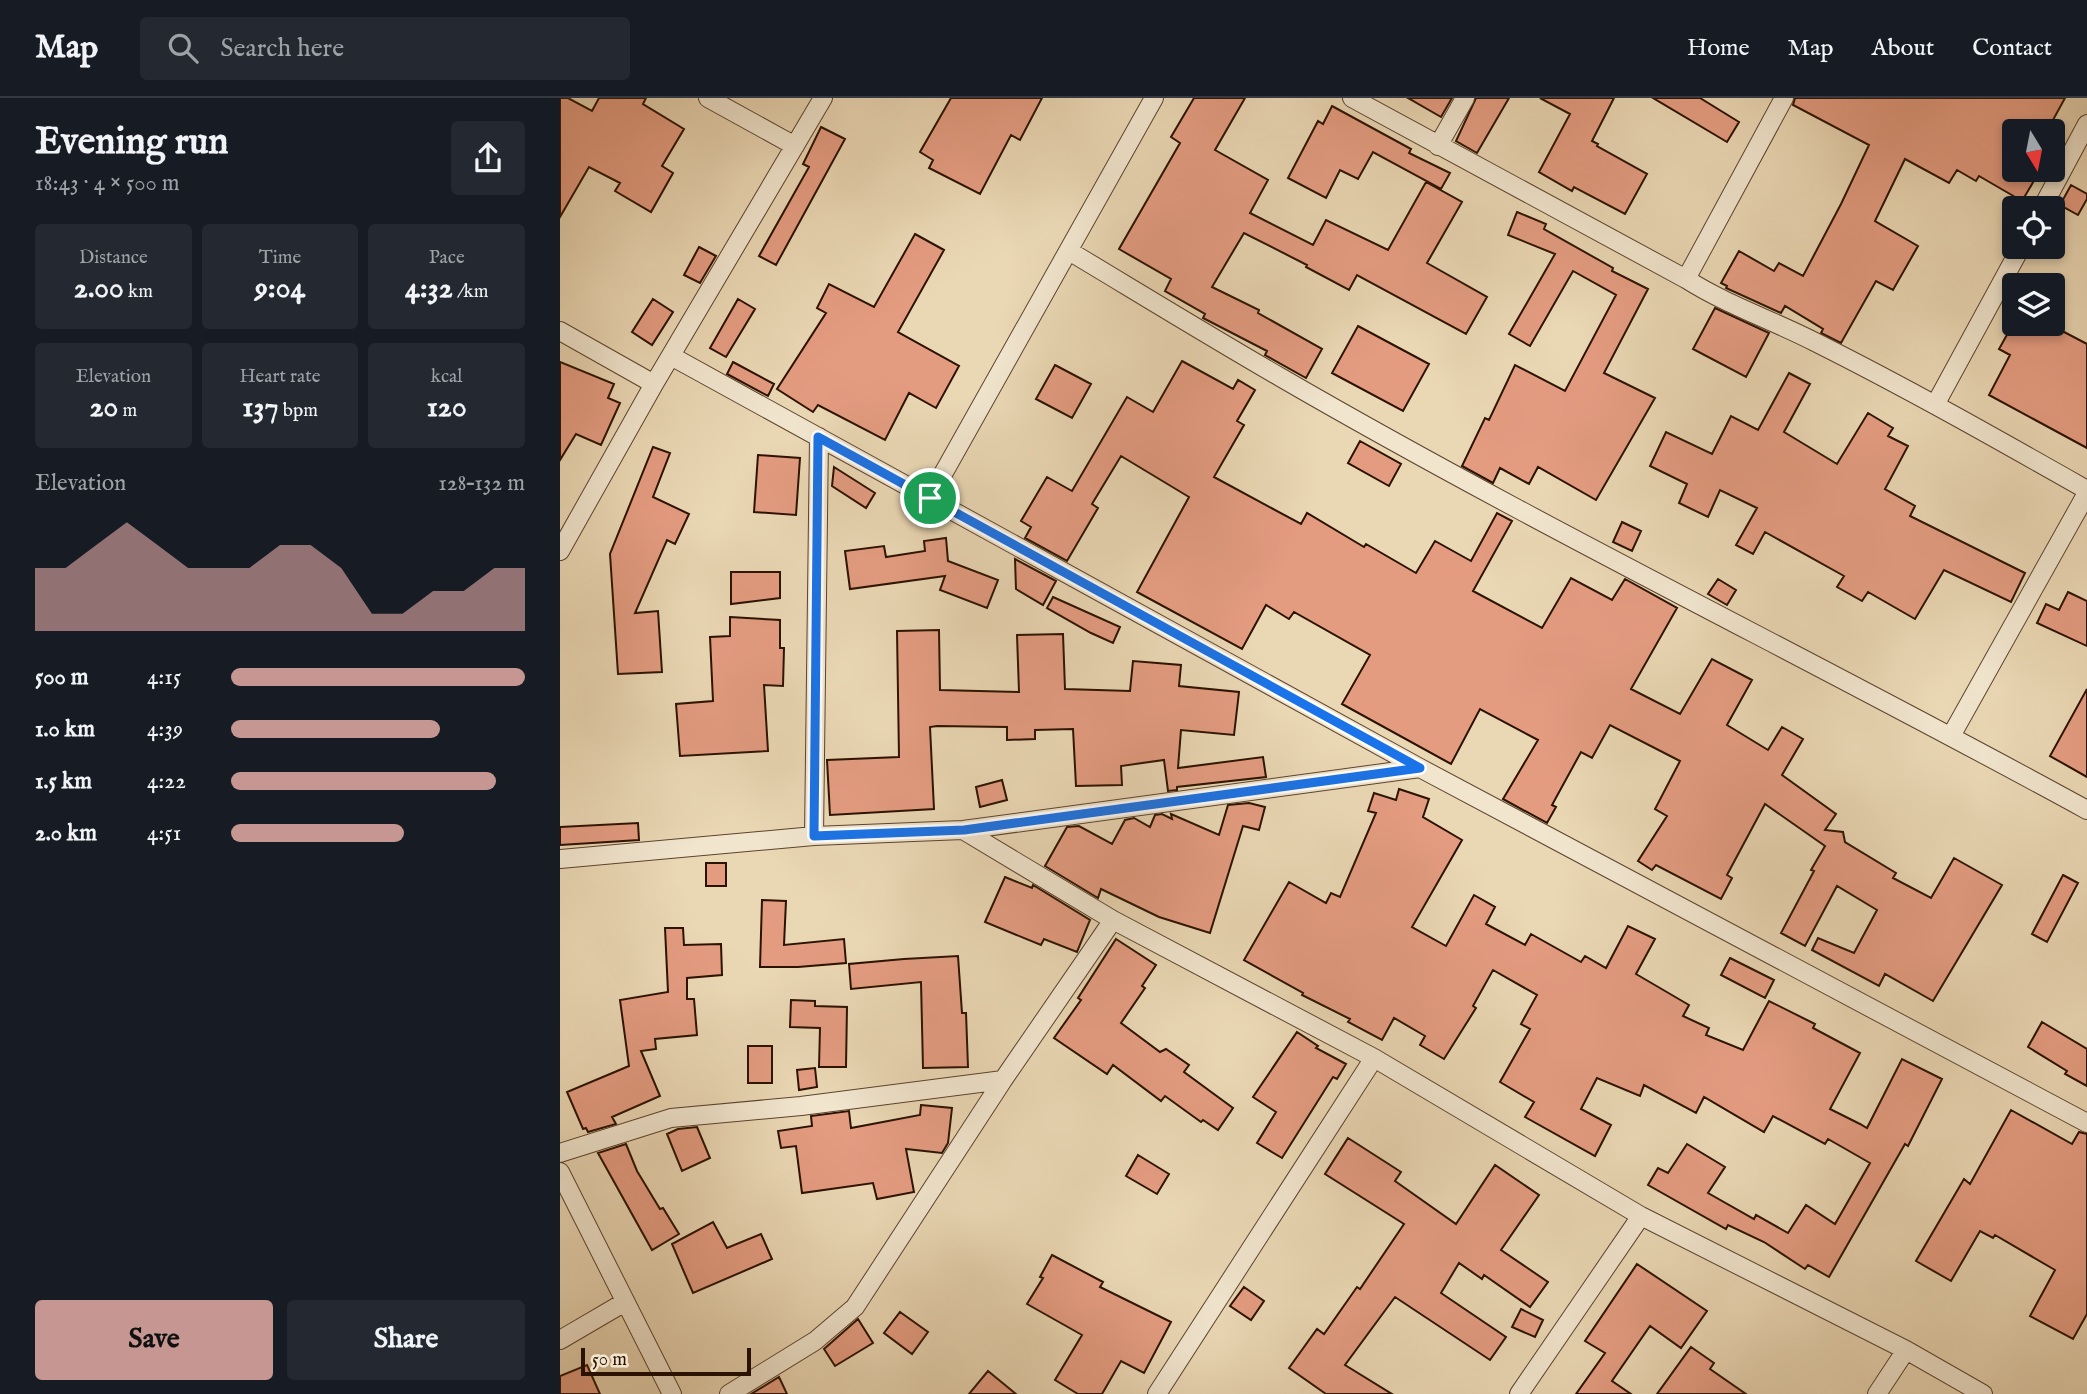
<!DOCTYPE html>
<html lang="en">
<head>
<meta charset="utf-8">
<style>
  :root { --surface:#171b24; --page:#242831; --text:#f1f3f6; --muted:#9ea1a6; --line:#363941; --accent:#c59692 }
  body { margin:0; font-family:"IM FELL English",serif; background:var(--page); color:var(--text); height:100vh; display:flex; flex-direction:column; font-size:26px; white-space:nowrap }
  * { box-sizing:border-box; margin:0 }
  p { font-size:23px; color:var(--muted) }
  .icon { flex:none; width:38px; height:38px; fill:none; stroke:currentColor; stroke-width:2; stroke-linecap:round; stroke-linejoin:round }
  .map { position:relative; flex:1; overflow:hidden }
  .panel { display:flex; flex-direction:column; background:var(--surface); width:560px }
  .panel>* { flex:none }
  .needle { width:46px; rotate:170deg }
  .fabs { position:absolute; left:1442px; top:21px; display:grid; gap:14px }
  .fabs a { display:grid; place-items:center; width:63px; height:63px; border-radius:7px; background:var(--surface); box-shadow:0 4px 10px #0003; font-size:35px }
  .scale { position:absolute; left:21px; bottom:18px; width:170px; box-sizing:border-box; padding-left:7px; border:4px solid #2c1200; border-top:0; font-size:19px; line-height:24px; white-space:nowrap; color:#2c1200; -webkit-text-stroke:5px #f1e5ce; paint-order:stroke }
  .pin { position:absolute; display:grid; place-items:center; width:60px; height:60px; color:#fff; margin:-30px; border:4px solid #fff; border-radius:50%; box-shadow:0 2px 7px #0007 }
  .round { display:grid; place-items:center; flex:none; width:74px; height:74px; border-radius:7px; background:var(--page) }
  .overview { display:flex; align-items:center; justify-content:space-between; height:119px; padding:0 35px }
  h1 { font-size:38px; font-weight:800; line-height:52px }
  .metrics { display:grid; grid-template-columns:repeat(3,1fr); gap:10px; height:119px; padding:7px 35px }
  .metrics div { display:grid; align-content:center; border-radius:7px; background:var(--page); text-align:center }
  .metrics b { font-size:30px; font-weight:800 }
  .metrics small { font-size:19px; font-weight:400 }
  .metrics p { font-size:19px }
  .chart { height:196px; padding:14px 35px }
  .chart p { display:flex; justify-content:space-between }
  .chart svg { width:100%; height:126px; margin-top:7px; fill:var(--accent); opacity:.7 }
  .action { display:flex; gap:14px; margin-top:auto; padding:14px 35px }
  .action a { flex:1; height:80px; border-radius:7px; background:var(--accent); color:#111; font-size:28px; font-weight:800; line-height:80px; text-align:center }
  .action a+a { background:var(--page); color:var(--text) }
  ul { padding:0 35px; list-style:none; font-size:23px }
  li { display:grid; grid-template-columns:112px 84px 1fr; align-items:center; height:52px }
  li i { height:18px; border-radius:9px; background:var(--accent) }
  header { display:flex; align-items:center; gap:42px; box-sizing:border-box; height:98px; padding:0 35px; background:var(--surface); border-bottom:2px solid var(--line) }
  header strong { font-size:33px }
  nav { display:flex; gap:38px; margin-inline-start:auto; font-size:24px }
  .search { width:490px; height:63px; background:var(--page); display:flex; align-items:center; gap:18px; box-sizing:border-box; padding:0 24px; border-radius:7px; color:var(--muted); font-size:26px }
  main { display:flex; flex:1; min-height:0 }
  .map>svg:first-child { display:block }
  .building { fill:#e49c81; stroke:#2c1200; stroke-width:2 }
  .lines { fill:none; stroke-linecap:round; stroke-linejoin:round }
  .minor-casing { stroke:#5c432d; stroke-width:20 }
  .minor { stroke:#f1e5ce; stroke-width:18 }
  .route-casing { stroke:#fff; stroke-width:14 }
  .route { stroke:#1a73e8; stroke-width:9 }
</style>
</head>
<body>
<header>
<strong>Map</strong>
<div class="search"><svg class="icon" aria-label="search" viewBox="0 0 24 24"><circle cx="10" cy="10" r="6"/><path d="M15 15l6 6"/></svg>Search here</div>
<nav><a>Home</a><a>Map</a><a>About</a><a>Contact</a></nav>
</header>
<main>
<section class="panel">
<div class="overview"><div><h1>Evening run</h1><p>18:43 · 4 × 500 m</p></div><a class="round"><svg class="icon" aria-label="share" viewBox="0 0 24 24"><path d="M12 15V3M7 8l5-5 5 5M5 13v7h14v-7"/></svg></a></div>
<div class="metrics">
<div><p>Distance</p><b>2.00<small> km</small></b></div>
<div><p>Time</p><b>9:04</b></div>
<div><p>Pace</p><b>4:32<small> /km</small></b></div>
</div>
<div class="metrics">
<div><p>Elevation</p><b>20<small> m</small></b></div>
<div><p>Heart rate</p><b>137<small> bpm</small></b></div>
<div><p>kcal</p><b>120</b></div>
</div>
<div class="chart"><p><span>Elevation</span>128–132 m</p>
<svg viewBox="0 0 160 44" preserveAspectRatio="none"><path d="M0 44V22L10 22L20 14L30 6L40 14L50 22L60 22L70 22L80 14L90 14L100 22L110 38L120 38L130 30L140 30L150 22L160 22V44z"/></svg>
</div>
<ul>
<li><b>500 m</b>4:15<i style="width:100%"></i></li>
<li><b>1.0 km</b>4:39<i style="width:71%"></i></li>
<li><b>1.5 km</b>4:22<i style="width:90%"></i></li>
<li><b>2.0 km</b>4:51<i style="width:59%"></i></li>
</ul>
<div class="action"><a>Save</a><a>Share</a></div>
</section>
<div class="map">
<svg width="1527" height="1296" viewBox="0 0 1527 1296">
  <rect width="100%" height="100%" fill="#ead7b4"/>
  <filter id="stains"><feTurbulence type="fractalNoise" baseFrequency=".00286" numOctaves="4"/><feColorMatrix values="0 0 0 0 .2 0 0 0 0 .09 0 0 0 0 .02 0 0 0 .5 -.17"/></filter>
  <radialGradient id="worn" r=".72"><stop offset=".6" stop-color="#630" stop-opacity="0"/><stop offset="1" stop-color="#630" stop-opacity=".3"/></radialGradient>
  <path class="building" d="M0,0H8L32,13L39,0H86L83,6L124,31L102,68L113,75L91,114L55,93L60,85L29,69L0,119Z
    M391,0H482L460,42L451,37L420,96L369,70L373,62L360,54Z
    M634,0H685L655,52L708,82L690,115L753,147L766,122L828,152L866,84L902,104L867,165L927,199L906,236L797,177L789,192L746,169L747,167L684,135L652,189L699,212L698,215L762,251L746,280L705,257L707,253L643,220L645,216L605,193L611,181L559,151L620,45L611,39Z
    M848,0H892L881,19Z
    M916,0H949L917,55L896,43Z
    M980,0H1054L1032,43L1038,46L1037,48L1087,76L1065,116L1014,89L1012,93L979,74L1010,16Z
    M1093,0H1140L1179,24L1167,44Z
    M1235,0H1505L1487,33H1454V72H1459L1475,81L1462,103L1419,78L1416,83L1397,72L1389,85L1345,61L1315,123L1358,148L1333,192L1316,183L1281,245L1261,235L1263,231L1225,208L1221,215L1166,190L1167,188L1161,185L1179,153L1214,173L1219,165L1243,178L1281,106L1309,47L1233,7Z
    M772,8L851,51L849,55L890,75L881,91L813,54L798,81L780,72L766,100L728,80L758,23L763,26Z
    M261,29L285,41L216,167L199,158L249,69L243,66Z
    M1511,87L1527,96V101L1518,117L1500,107Z
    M957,114L986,126L984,131L1053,170L1052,173L1088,191L1044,275L1095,300L1036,402L978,369L969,386L940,370L933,385L902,368L925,320L929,322L955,267L1005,293L1056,197L1013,173L970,248L949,236L995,156L948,137Z
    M355,136L384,152L338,234L399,268L376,310L349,295L325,342L258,307L253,314L217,291L266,215L257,210L269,186L314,209Z
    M139,149L156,158L140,185L124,177Z
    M93,201L113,214L92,247L72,234Z
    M178,201L195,211L166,259L150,250Z
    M1155,210L1209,235L1186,279L1133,251Z
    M1453,226H1489L1527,246V350L1429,297L1450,257L1439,251Z
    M798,228L869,266L843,313L772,275Z
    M622,263L673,291L678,282L695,292L677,323L684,327L654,379L741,426L747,415L804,449L806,446L856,475L875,443L911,463L937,415L952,423L913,493L982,530L1011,480L1052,502L1065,481L1117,510L1071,591L1120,616L1152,561L1192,582L1167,627L1208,652L1222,629L1243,641L1222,677L1276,716L1265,732L1283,734L1285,744L1336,775L1333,780L1371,800L1394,760L1442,787L1373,903L1325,876L1319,888L1252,852L1258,840L1294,855L1317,812L1277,788L1245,848L1221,835L1254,773L1251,772L1265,748L1205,706L1167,777L1172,780L1161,801L1096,767L1092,772L1078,763L1107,718L1095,711L1120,663L1050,627L1032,660L1021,654L992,707L996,709L987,725L943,701L978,642L920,611L891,666L782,606L810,557L734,514L729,521L706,507L682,551L577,494L629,399L561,358L532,406L538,410L507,463L465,440L471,429L461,423L487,379L512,393L567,299L593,314Z
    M0,264L54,286L48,300L60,305L41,347L16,336L0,362Z
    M173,264L214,286L208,298L167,276Z
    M495,267L531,286L512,320L476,301Z
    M1229,275L1250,286L1224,334L1277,366L1308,315L1333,330L1328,338L1348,348L1325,391L1355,408L1350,418L1465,475L1451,504L1384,472L1355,521L1308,494L1302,503L1277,489L1284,478L1205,434L1193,456L1176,447L1197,410L1160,392L1148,419L1119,405L1127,386L1090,368L1106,334L1152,356L1171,318L1198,332Z
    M800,343L841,366L829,388L788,365Z
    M93,349L110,355L93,399L129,416L115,446L107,442L75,515L98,513L102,574L58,576L50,456Z
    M198,357L240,360L236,417L194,414Z
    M274,369L315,395L306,410L272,388Z
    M1062,424L1081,433L1072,453L1053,444Z
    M386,440L388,463L438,482L427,510L380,492L385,478L290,491L285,453L324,448L326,459L365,453L364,443Z
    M455,461L496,483L483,507L456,491Z
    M171,474H220V500L171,506Z
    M1158,481L1176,492L1167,507L1148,496Z
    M1508,494L1527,503V548L1477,525L1486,506L1499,512Z
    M493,499L560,529L553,545L531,535L487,510Z
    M170,519L220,522V550H224L223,588L204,587L208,653L120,658L116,606L153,603L150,539L170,538Z
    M379,532L380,592L459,594L457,537L503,536L505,591L570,593L573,563L621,567L619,588L679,594L674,637L621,632L618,670L703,659L706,679L617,689V692L608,693L604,662L561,668L562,687L516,688L513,631L475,632V641L447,642V629L377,628L370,629L374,711L270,717L267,662L339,659L337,533Z
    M1527,591V679L1490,658Z
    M442,682L447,702L420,709L416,689Z
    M839,691L869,701L863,719L902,742L852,829L886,848L914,797L935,809L926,826L965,847L971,836L1021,864L1025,858L1046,870L1068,828L1095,841L1076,876L1129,907L1123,918L1149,930L1146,937L1183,952L1209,903L1255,926L1253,930L1300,955L1270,1011L1300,1026L1307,1030L1342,961L1382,981L1348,1048L1345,1046L1269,1179L1248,1167L1245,1171L1204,1144L1168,1127L1166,1131L1088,1087L1098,1070L1108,1075L1127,1046L1165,1069L1148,1095L1194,1121L1196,1117L1228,1135L1246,1107L1275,1126L1310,1065L1268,1041L1265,1046L1213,1018L1204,1034L1144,999L1136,1015L1084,987L1080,998L1037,980L1021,1011L1051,1027L1035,1058L965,1019L974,1004L940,984L970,931L961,926L977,897L933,872L913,908L916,910L884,961L860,947L865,938L834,920L822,942L788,924L790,921L742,897L743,895L684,862L729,784L766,805L771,795L780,799L816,715L808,713L814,695L836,702Z
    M689,705L705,709L699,732L683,728L650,835L599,819L541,791L538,800L485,768L507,729L519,728L552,746L565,722L574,720L590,729L595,717L602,716L612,721L611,716L659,737L668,707Z
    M78,725L79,742L0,747V729Z
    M146,765H166V788H146Z
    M1503,777L1518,785L1487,844L1472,836Z
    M445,779L472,790L473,787L530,822L517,854L484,841L481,847L425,824Z
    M202,802L226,803L224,847L284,841L286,865L238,869H200Z
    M105,830H123L124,847L161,846L162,877L127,880V901H134L137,937L95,941L96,951L81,953L100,998L52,1019L56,1026L28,1034L26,1030L23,1031L7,994L69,968L60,902L108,894Z
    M556,841L596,867L582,888L585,890L561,925L600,954L606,951L629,967L624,974L673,1010L658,1032L643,1022L641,1024L605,998L601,1003L553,967L547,976L494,940L521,902L518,900Z
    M398,858L402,915H406L408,969L363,970L361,884L291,891L289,866L344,861Z
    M1170,860L1214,882L1205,900L1161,877Z
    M231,902L255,903V908L287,909L286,969H259L260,930L230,929Z
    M1482,924L1527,951V988L1505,976L1507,973L1468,949Z
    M737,934L758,948L756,950L786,966L777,981L773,979L722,1060L697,1045L716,1014L693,999Z
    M188,948H212V985H188Z
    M255,970L257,989L239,992L237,972Z
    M361,1007L392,1010L388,1045L382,1055L346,1051L354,1094L317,1101L313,1085L242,1095L236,1048L221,1050L218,1033L252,1028L251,1018L289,1013L291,1030L360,1017Z
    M1451,1012L1512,1046L1519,1034L1527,1036V1216L1513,1241L1470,1218L1495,1172L1435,1137L1433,1140L1420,1133L1391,1183L1356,1163L1404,1081L1410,1086Z
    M137,1029L150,1060L122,1073L107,1036L118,1031Z
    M788,1040L841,1074L835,1083L896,1126L935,1067L979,1097L941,1152L988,1184L970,1209L924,1177L922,1181L899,1165L881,1195L946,1239L930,1262L835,1199L785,1267L832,1296H766L729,1270L757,1231L764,1236L797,1189L800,1191L844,1126L765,1076Z
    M66,1046L77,1073L100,1111L103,1110L119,1136L92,1152L38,1055Z
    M578,1057L609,1076L597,1096L566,1078Z
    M153,1124L167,1150L201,1136L212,1161L133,1195L112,1146Z
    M492,1157L543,1184L540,1189L611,1224L584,1275L561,1263L542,1296H518L495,1282L522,1237L467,1206L483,1180L480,1179Z
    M1077,1166L1147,1213L1121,1250L1090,1228L1052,1283L1071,1296H1016L1045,1255L1025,1243Z
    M684,1189L704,1203L691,1222L670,1208Z
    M961,1211L983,1222L975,1239L952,1229Z
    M340,1214L368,1234L352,1256L324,1235Z
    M298,1221L313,1245L275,1268L264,1251Z
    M1131,1249L1154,1265L1150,1271L1186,1296H1097Z
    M27,1267L40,1296H0V1278Z
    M428,1273L456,1296H409Z
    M219,1279L227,1296H191Z"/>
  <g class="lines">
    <g class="minor-casing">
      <path id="minor" d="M148,0L235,48
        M792,0L1126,181C1167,207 1212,222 1255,244C1347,290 1437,341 1527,392
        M878,48L905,0
        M1482,110L1527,26
        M509,153C579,195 649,238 720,279C984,432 1259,565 1527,712
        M1126,181L1224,0
        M0,233L94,286
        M111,258L860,670L1527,1025
        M1375,307L1461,149
        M370,399L594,0
        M0,453L94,286L263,0
        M1391,638L1527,395
        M403,732L553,822L814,960L1081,1118L1346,1252
        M254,738L259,339
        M0,761L254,738L403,732L860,670
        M0,1055L111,1020L241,1008L443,982
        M0,1074L112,1296
        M0,1242L65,1204
        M169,1296L255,1243L295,1209L443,982L553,822
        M597,1296L814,960
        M959,1296L1081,1118
        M1317,1296L1346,1252L1423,1296"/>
    </g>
    <use href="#minor" class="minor"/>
  </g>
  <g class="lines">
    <g class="route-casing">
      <path id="route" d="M258,339L860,670L404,732L254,738Z"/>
    </g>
    <use href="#route" class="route"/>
  </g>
  <rect width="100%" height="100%" filter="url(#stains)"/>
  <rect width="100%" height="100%" fill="url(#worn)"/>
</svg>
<div class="fabs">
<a><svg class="needle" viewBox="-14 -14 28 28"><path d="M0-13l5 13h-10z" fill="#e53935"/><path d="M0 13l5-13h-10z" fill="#9ea1a6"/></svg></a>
<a><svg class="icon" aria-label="locate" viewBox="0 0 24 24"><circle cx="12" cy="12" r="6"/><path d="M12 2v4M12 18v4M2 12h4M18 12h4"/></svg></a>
<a><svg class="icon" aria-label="layers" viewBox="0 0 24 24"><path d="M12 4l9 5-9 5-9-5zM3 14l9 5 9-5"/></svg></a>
</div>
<div class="scale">50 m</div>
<div class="pin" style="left:370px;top:400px;background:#1e9e55"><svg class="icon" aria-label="arrive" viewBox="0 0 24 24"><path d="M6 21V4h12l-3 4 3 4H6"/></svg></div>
</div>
</main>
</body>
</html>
